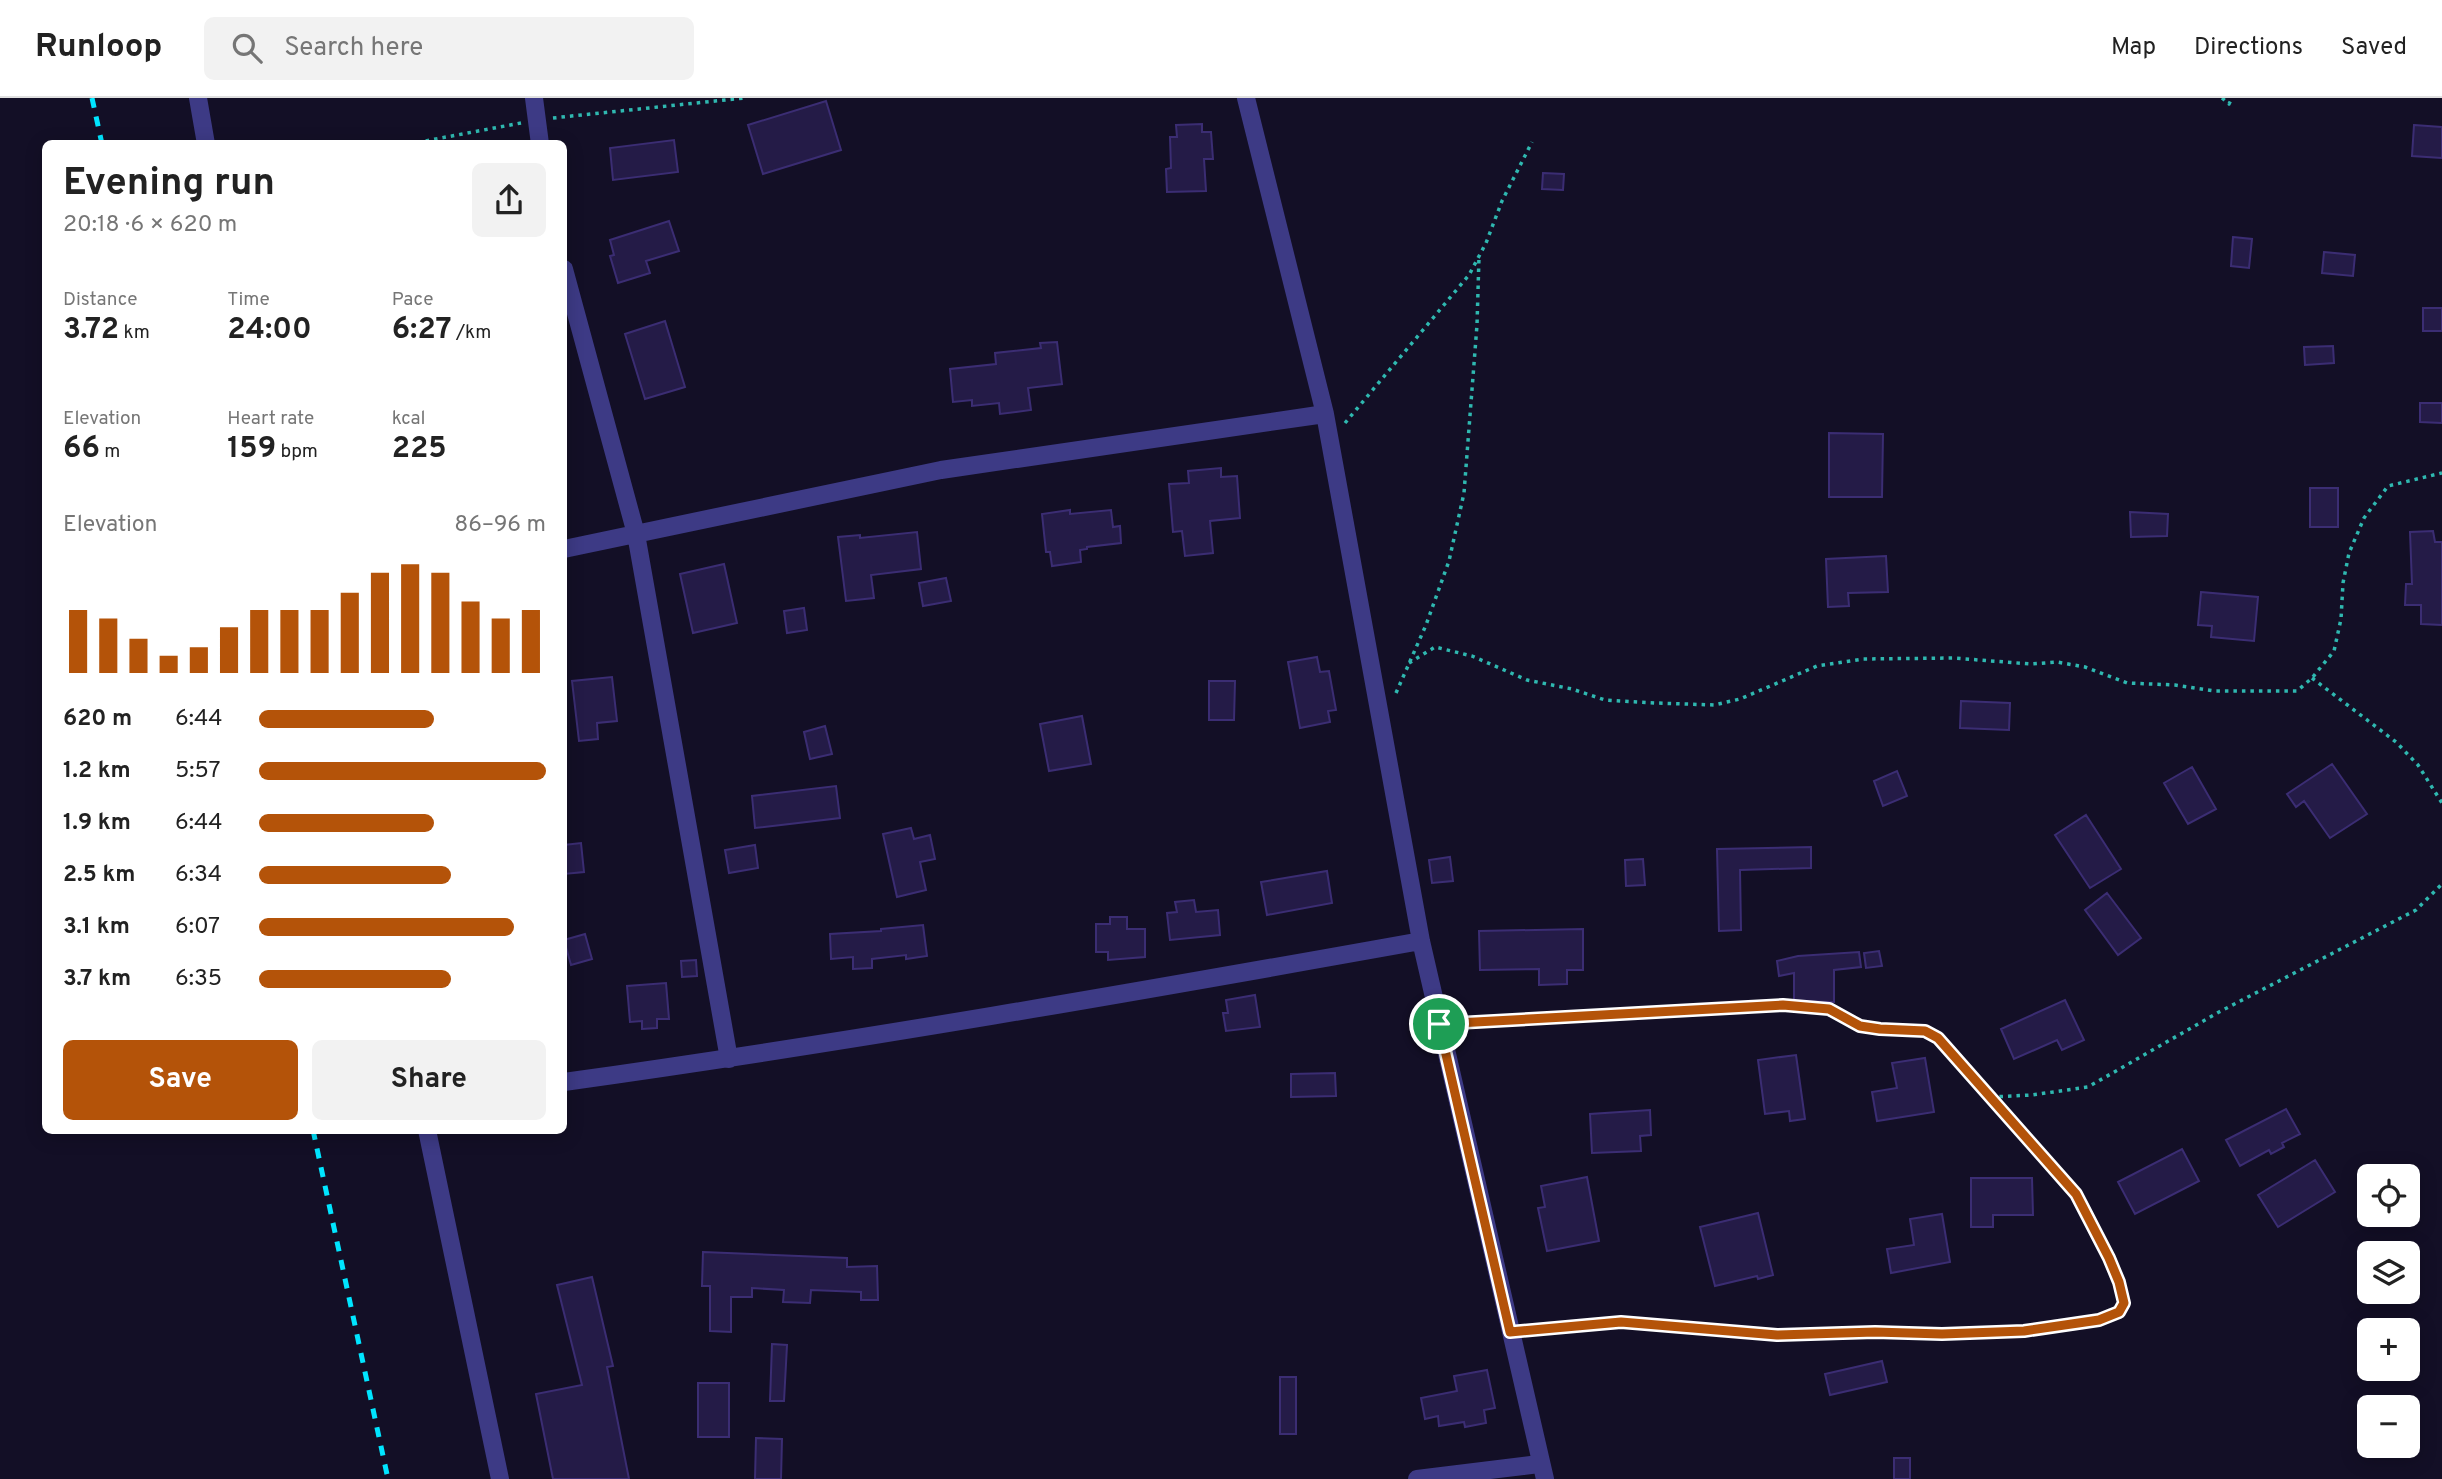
<!DOCTYPE html>
<html lang="en">
<head>
<meta charset="utf-8">
<style>
  :root { --surface:#fff; --page:#f2f2f2; --text:#222; --muted:#767676; --line:#e0e0e0; --accent:#b45309 }
  body { margin:0; font-family:Overpass,sans-serif; background:var(--page); color:var(--text); height:100vh; display:flex; flex-direction:column; font-size:26px; white-space:nowrap }
  * { box-sizing:border-box; margin:0 }
  p { font-size:23px; color:var(--muted) }
  .icon { flex:none; width:38px; height:38px; fill:none; stroke:currentColor; stroke-width:2; stroke-linecap:round; stroke-linejoin:round }
  .map { position:relative; flex:1; overflow:hidden }
  .details { position:absolute; left:42px; top:42px; width:525px; height:994px; display:flex; flex-direction:column; background:var(--surface); border-radius:10px; box-shadow:0 4px 18px #0003 }
  .details>* { flex:none }
  .fabs { position:absolute; left:2357px; top:1066px; display:grid; gap:14px }
  .fabs a { display:grid; place-items:center; width:63px; height:63px; border-radius:10px; background:var(--surface); box-shadow:0 4px 18px #0003; font-size:35px }
  .pin { position:absolute; display:grid; place-items:center; width:60px; height:60px; color:#fff; margin:-30px; border:4px solid #fff; border-radius:50%; box-shadow:0 2px 7px #0007 }
  .round { display:grid; place-items:center; flex:none; width:74px; height:74px; border-radius:10px; background:var(--page) }
  .head { display:flex; align-items:center; justify-content:space-between; height:119px; padding:0 21px }
  h1 { font-size:38px; font-weight:700; line-height:52px }
  .figures { display:grid; grid-template-columns:repeat(3,1fr); gap:10px; height:119px; padding:7px 21px }
  .figures div { display:grid; align-content:center }
  .figures b { font-size:30px; font-weight:700 }
  .figures small { font-size:19px; font-weight:400 }
  .figures p { font-size:19px }
  .chart { height:196px; padding:14px 21px }
  .chart p { display:flex; justify-content:space-between }
  .chart svg { width:100%; height:126px; margin-top:7px; stroke:var(--accent); stroke-width:6 }
  .primary-button { display:flex; gap:14px; margin-top:auto; padding:14px 21px }
  .primary-button a { flex:1; height:80px; border-radius:10px; background:var(--accent); color:#fff; font-size:28px; font-weight:700; line-height:80px; text-align:center }
  .primary-button a+a { background:var(--page); color:var(--text) }
  ul { padding:0 21px; list-style:none; font-size:23px }
  li { display:grid; grid-template-columns:112px 84px 1fr; align-items:center; height:52px }
  li i { height:18px; border-radius:9px; background:var(--accent) }
  header { display:flex; align-items:center; gap:42px; box-sizing:border-box; height:98px; padding:0 35px; background:var(--surface); border-bottom:2px solid var(--line) }
  header strong { font-size:33px }
  nav { display:flex; gap:38px; margin-inline-start:auto; font-size:24px }
  .search { width:490px; height:63px; background:var(--page); display:flex; align-items:center; gap:18px; box-sizing:border-box; padding:0 24px; border-radius:10px; color:var(--muted); font-size:26px }
  .map>svg:first-child { display:block }
  .building { fill:#241b47; stroke:#3b2d73; stroke-width:2 }
  .lines { fill:none; stroke-linecap:round; stroke-linejoin:round }
  .path { stroke:#2fb8b0; stroke-width:3.5; stroke-dasharray:3.5 5; stroke-linecap:butt }
  .minor { stroke:#3d3a85; stroke-width:18 }
  .rail { stroke:#00e5ff; stroke-width:5; stroke-dasharray:10 9; stroke-linecap:butt }
  .route-casing { stroke:#fff; stroke-width:14 }
  .route { stroke:#b45309; stroke-width:9 }
</style>
</head>
<body>
<header>
<strong>Runloop</strong>
<div class="search"><svg class="icon" aria-label="search" viewBox="0 0 24 24"><circle cx="10" cy="10" r="6"/><path d="M15 15l6 6"/></svg>Search here</div>
<nav><a>Map</a><a>Directions</a><a>Saved</a></nav>
</header>
<div class="map">
<svg width="2442" height="1381" viewBox="0 0 2442 1381">
  <rect width="100%" height="100%" fill="#130f26"/>
  <path class="building" d="M826,3L841,52L763,76L748,27Z
    M1202,26V34H1211L1213,61H1204L1206,93L1167,94L1166,71L1171,70L1170,39H1177L1176,27Z
    M2414,27L2442,29V60L2412,58Z
    M674,42L678,74L613,82L610,50Z
    M1543,75L1564,76L1563,92L1542,91Z
    M669,123L679,153L646,163L650,175L618,185L610,158L614,157L610,142Z
    M2233,139L2252,141L2249,170L2231,168Z
    M2324,154L2355,157L2353,178L2322,175Z
    M2423,210H2442V233H2423Z
    M665,223L685,289L645,301L625,236Z
    M1057,244L1062,286L1028,290L1031,312L1000,316L999,305L972,308V302L953,304L950,271L996,266L995,255L1041,250L1040,245Z
    M2333,248L2334,265L2305,267L2304,249Z
    M2420,305H2442V325L2420,324Z
    M1829,335L1883,336L1882,399H1829Z
    M1221,370V379L1237,378L1240,420L1210,423L1213,455L1185,458L1182,433L1173,434L1169,386L1189,385L1188,373Z
    M2310,390H2338V429H2310Z
    M1070,412V416L1111,412L1113,429L1120,428L1121,445L1087,449V451L1080,452L1081,464L1052,468L1050,454H1046L1042,416Z
    M2130,414L2168,416L2167,438L2131,439Z
    M2433,433L2435,444H2442V527L2421,526V507H2405L2406,486H2412L2410,434Z
    M917,434L921,471L871,477L874,500L846,503L838,439L860,437V440Z
    M1886,458L1888,494L1848,495L1849,508L1828,509L1826,461Z
    M724,466L737,525L693,535L680,476Z
    M946,480L951,503L923,508L919,485Z
    M2201,494L2258,499L2254,543L2211,539L2212,528L2198,527Z
    M804,510L807,532L787,535L784,513Z
    M1317,559L1320,574L1329,573L1336,612L1328,613L1330,624L1300,630L1288,564Z
    M612,579L617,623L597,625L598,641L579,643L572,583Z
    M1209,583H1235L1234,622H1209Z
    M1961,603L2010,605L2009,632L1960,630Z
    M1082,618L1091,666L1049,673L1040,626Z
    M825,628L832,656L810,661L804,634Z
    M2332,666L2367,716L2330,740L2304,703L2296,709L2287,696Z
    M2192,669L2216,711L2188,726L2164,685Z
    M1897,673L1907,698L1883,708L1874,683Z
    M836,688L840,720L755,730L752,698Z
    M2086,717L2121,771L2090,790L2055,737Z
    M911,730L914,741L930,737L935,761L920,764L926,792L897,799L883,736Z
    M581,745L584,774L564,776V747Z
    M755,747L758,770L729,775L725,752Z
    M1811,749V770L1740,772L1741,832L1719,833L1717,751Z
    M1450,759L1453,783L1432,785L1429,762Z
    M1643,761L1645,787L1626,788L1625,762Z
    M1327,773L1332,805L1267,817L1261,784Z
    M2107,795L2141,840L2118,857L2085,812Z
    M1194,802L1196,814L1218,812L1220,837L1170,842L1167,815L1177,814L1175,804Z
    M1110,819H1127V831H1145V859L1108,862V854H1096V826H1110Z
    M923,827L927,858L906,861V857L872,861V870L853,871V859L831,861L830,836L881,833V831Z
    M1583,831V872H1567V886L1539,887V871L1480,872L1479,833Z
    M585,836L592,861L571,867L564,842Z
    M1879,853L1882,868L1866,870L1864,855Z
    M1859,854L1861,869L1834,872V904L1794,903V875L1779,878L1777,863L1798,858Z
    M696,862L697,878L682,879L681,863Z
    M666,885L669,921H657V930L642,931V923L630,924L627,888Z
    M1255,897L1260,929L1226,933L1223,915H1228L1226,902Z
    M2065,902L2084,942L2062,952L2057,942L2014,961L2001,931Z
    M1796,957L1805,1021L1790,1023L1789,1013L1765,1016L1758,962Z
    M1925,960L1934,1014L1877,1023L1872,994L1897,990L1892,965Z
    M1335,975L1336,998L1291,999V976Z
    M2286,1011L2300,1036L2282,1045L2284,1049L2271,1056L2269,1052L2240,1068L2226,1042Z
    M1650,1012L1651,1037L1640,1038L1641,1053L1592,1055L1590,1016Z
    M2182,1051L2199,1083L2135,1116L2118,1084Z
    M2315,1062L2335,1094L2278,1129L2258,1097Z
    M1587,1079L1599,1143L1547,1153L1538,1110L1545,1109L1541,1088Z
    M1971,1080H2032L2033,1117H1993V1129H1971Z
    M1758,1115L1773,1177L1758,1181L1757,1178L1715,1188L1700,1129Z
    M1942,1116L1950,1164L1891,1175L1887,1151L1914,1147L1910,1121Z
    M703,1154L847,1160V1169L877,1168L878,1202H861V1194L811,1192L810,1205L783,1204L784,1192L752,1190V1199H731V1234L710,1233V1188H702Z
    M592,1179L613,1268L607,1269L629,1381H553L536,1296L582,1287L557,1187Z
    M772,1246L787,1247L784,1303H770Z
    M1882,1263L1887,1284L1830,1297L1825,1276Z
    M1487,1272L1495,1310L1484,1312L1486,1325L1465,1329L1464,1324L1439,1328L1438,1318L1425,1321L1421,1300L1457,1293L1454,1278Z
    M1280,1279H1296V1336H1280Z
    M698,1285H729V1339H698Z
    M756,1340L782,1341L781,1381H755Z
    M1894,1360H1910V1381H1894Z"/>
  <g class="lines">
    <path class="path" d="M2222,0L2229,6L2232,0
      M553,20L744,0
      M409,46L521,25
      M1345,325L1469,177L1486,145L1502,103L1532,44
      M1409,565L1435,549L1472,558L1527,582L1572,591L1605,602L1656,605L1714,607L1740,601L1817,568L1863,561L1953,560L2031,566L2057,564L2085,569L2127,585L2175,587L2215,593H2297L2312,580L2334,553L2341,521L2343,485L2349,455L2364,420L2388,388L2442,375
      M2312,580L2396,644L2418,667L2442,705
      M1396,595L1426,527L1449,463L1464,395L1477,227L1479,159
      M1459,925L1783,907L1829,911L1860,928L1880,931L1925,933L1938,941L2076,1096L2109,1160L2119,1183L2124,1205L2119,1214L2099,1221L2024,1233L1942,1236L1875,1234L1777,1237L1621,1224L1530,1232
      M1991,999L2032,997L2088,989L2219,914L2416,812L2442,786"/>
    <path class="minor" d="M198,0L206,46
      M534,0L540,46
      M1246,0L1325,316
      M564,171L636,436L729,961
      M564,451L941,372L1325,316L1421,843L1545,1381
      M564,984C851,944 1136,894 1421,843
      M427,1032L500,1381
      M1417,1381L1539,1366"/>
    <path class="rail" d="M92,0L102,46
      M313,1032L388,1381"/>
  </g>
  <g class="lines">
    <g class="route-casing">
      <path id="route" d="M1783,907L1829,911L1860,928L1880,931L1925,933L1938,940L2076,1096L2109,1160L2119,1184L2124,1205L2119,1214L2099,1222L2024,1233L1942,1236L1875,1234L1777,1237L1621,1224L1510,1234L1439,926Z"/>
    </g>
    <use href="#route" class="route"/>
  </g>
</svg>
<div class="fabs">
<a><svg class="icon" aria-label="locate" viewBox="0 0 24 24"><circle cx="12" cy="12" r="6"/><path d="M12 2v4M12 18v4M2 12h4M18 12h4"/></svg></a>
<a><svg class="icon" aria-label="layers" viewBox="0 0 24 24"><path d="M12 4l9 5-9 5-9-5zM3 14l9 5 9-5"/></svg></a>
<a>+</a>
<a>−</a>
</div>
<div class="pin" style="left:1439px;top:926px;background:#1e9e55"><svg class="icon" aria-label="arrive" viewBox="0 0 24 24"><path d="M6 21V4h12l-3 4 3 4H6"/></svg></div>
<section class="details">
<div class="head"><div><h1>Evening run</h1><p>20:18 · 6 × 620 m</p></div><a class="round"><svg class="icon" aria-label="share" viewBox="0 0 24 24"><path d="M12 15V3M7 8l5-5 5 5M5 13v7h14v-7"/></svg></a></div>
<div class="figures">
<div><p>Distance</p><b>3.72<small> km</small></b></div>
<div><p>Time</p><b>24:00</b></div>
<div><p>Pace</p><b>6:27<small> /km</small></b></div>
</div>
<div class="figures">
<div><p>Elevation</p><b>66<small> m</small></b></div>
<div><p>Heart rate</p><b>159<small> bpm</small></b></div>
<div><p>kcal</p><b>225</b></div>
</div>
<div class="chart"><p><span>Elevation</span>86–96 m</p>
<svg viewBox="0 0 160 44" preserveAspectRatio="none"><path d="M5 44V22M15 44V25M25 44V32M35 44V38M45 44V35M55 44V28M65 44V22M75 44V22M85 44V22M95 44V16M105 44V9M115 44V6M125 44V9M135 44V19M145 44V25M155 44V22"/></svg>
</div>
<ul>
<li><b>620 m</b>6:44<i style="width:61%"></i></li>
<li><b>1.2 km</b>5:57<i style="width:100%"></i></li>
<li><b>1.9 km</b>6:44<i style="width:61%"></i></li>
<li><b>2.5 km</b>6:34<i style="width:67%"></i></li>
<li><b>3.1 km</b>6:07<i style="width:89%"></i></li>
<li><b>3.7 km</b>6:35<i style="width:67%"></i></li>
</ul>
<div class="primary-button"><a>Save</a><a>Share</a></div>
</section>
</div>
</body>
</html>
